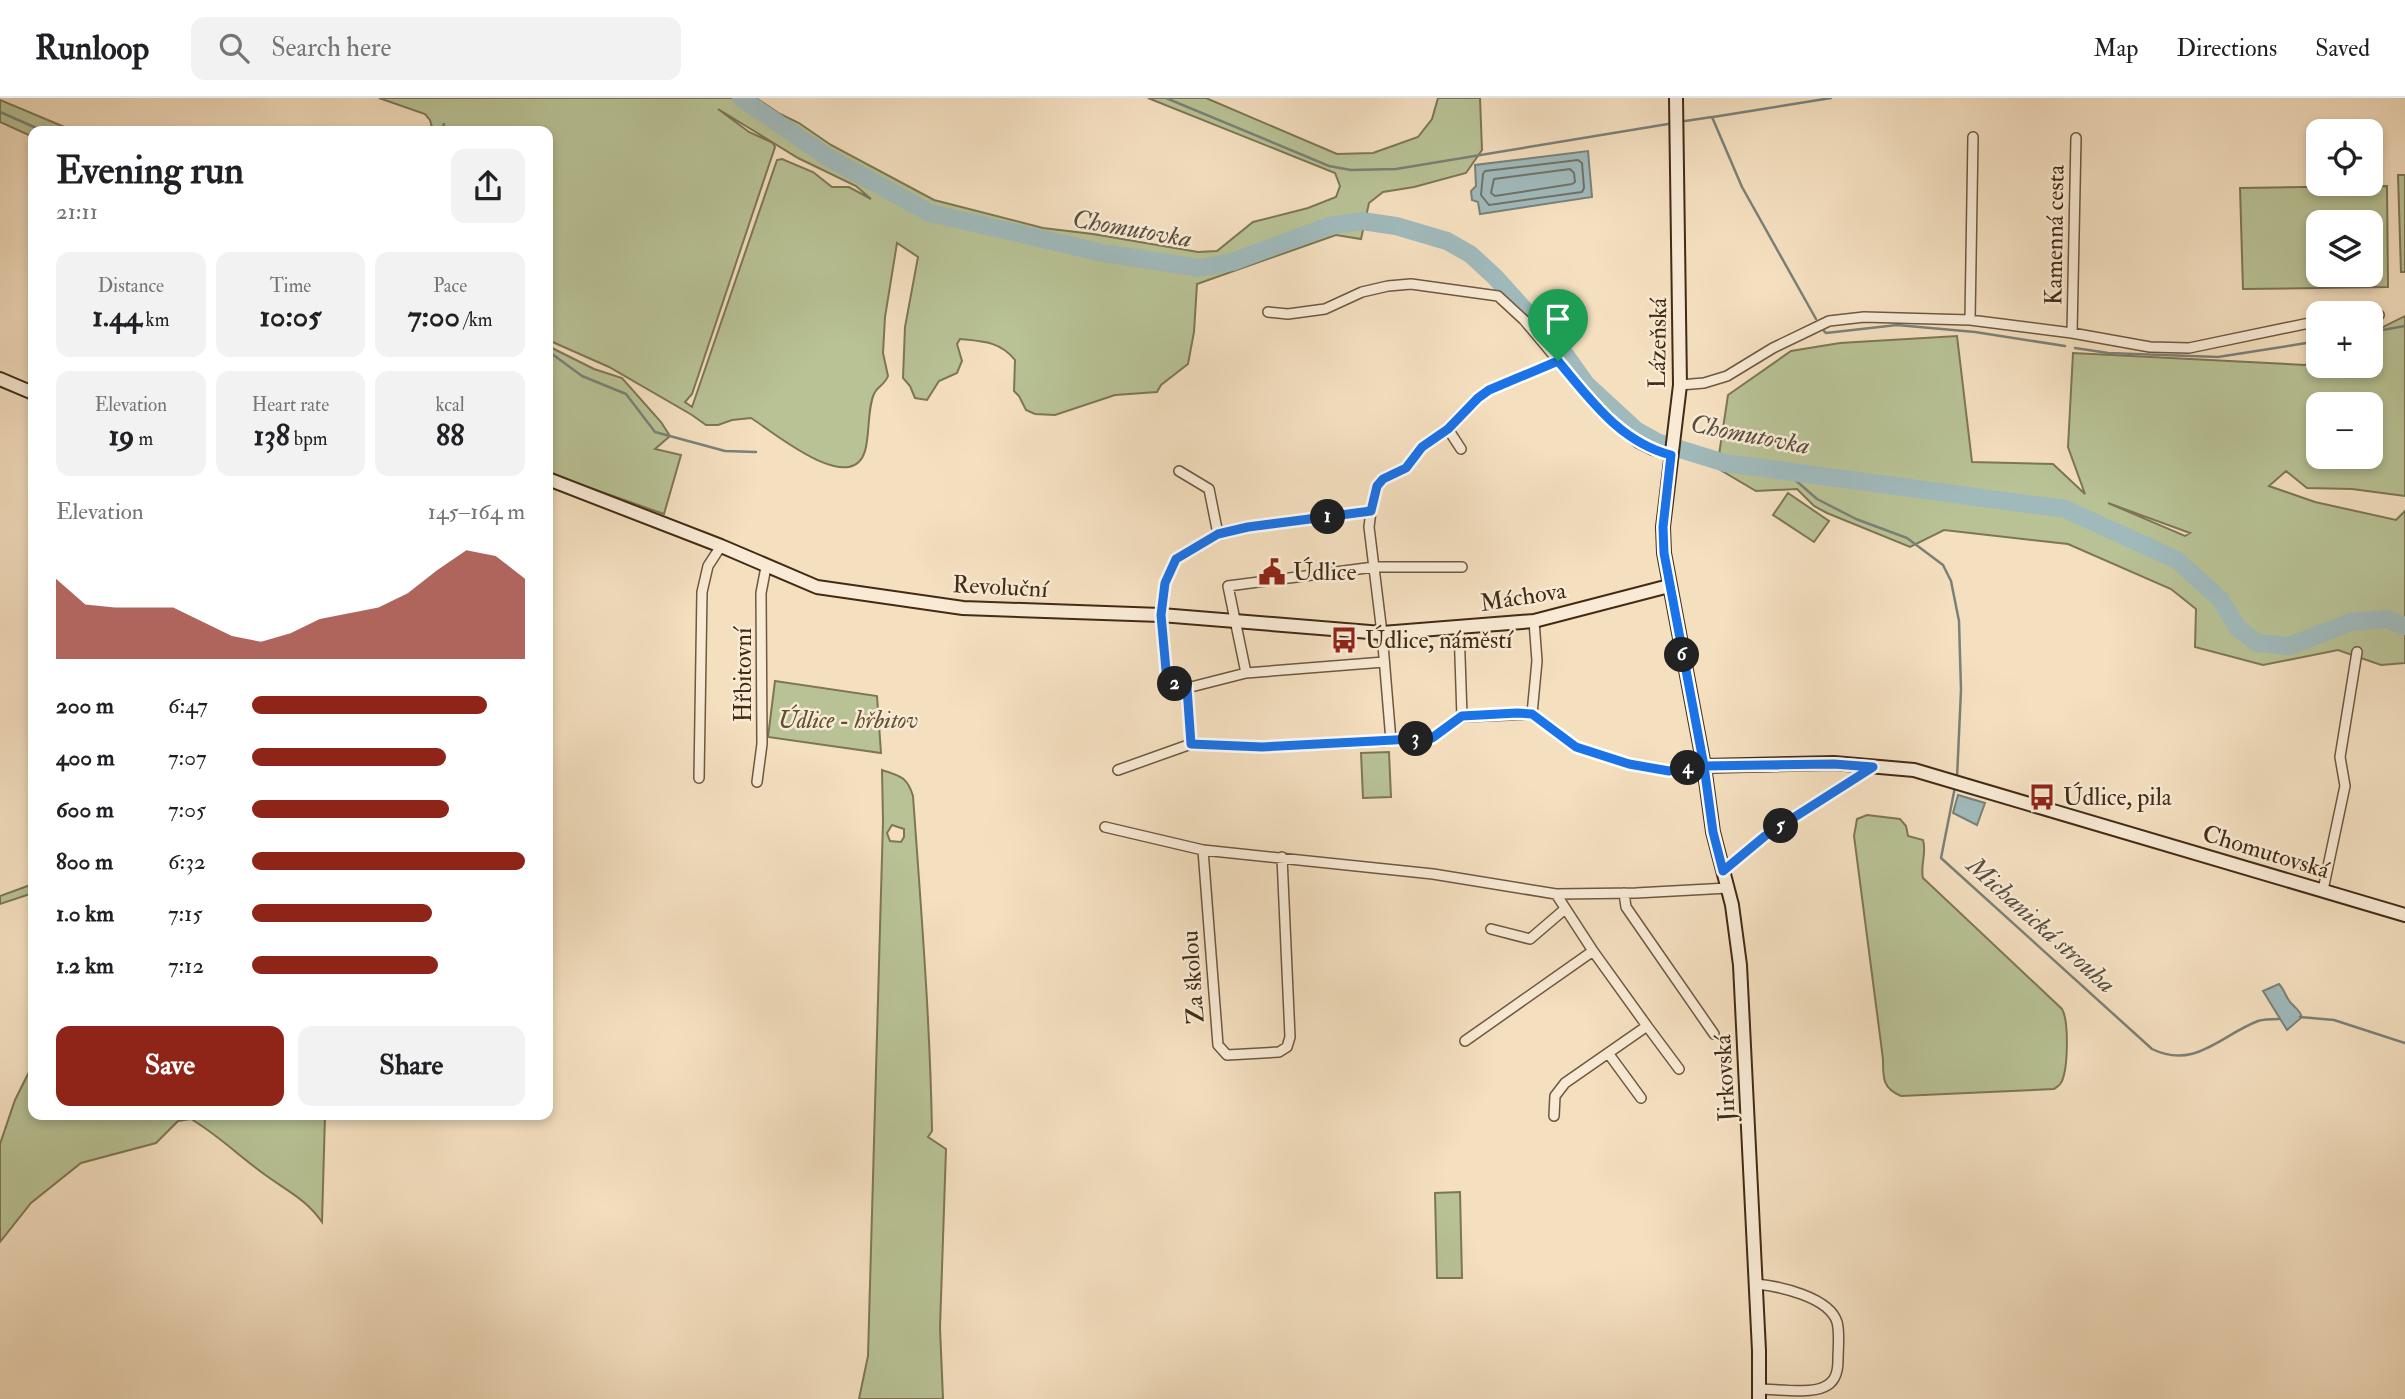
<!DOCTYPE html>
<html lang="en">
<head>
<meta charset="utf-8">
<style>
  :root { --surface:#fff; --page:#f2f2f2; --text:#202124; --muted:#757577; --line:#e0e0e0; --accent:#8f2418 }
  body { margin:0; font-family:"IM FELL Double Pica",serif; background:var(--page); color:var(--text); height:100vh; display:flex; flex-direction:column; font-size:26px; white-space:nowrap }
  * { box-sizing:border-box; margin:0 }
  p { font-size:23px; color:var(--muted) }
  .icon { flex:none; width:38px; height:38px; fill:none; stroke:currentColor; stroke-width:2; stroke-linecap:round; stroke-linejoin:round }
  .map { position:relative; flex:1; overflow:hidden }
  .panel { position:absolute; left:28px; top:28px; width:525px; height:994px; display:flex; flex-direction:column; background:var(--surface); border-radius:14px; box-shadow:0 4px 10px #0003 }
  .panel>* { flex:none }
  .buttons { position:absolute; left:2306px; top:21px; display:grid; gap:14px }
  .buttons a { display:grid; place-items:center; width:77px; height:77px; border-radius:14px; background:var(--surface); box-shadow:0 4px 10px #0003; font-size:35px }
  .pin { position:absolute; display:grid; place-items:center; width:60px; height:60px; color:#fff; margin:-72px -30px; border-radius:50% 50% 50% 0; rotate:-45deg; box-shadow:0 0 7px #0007 }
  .pin .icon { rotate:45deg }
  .km { position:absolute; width:35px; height:35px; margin:-18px; border-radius:50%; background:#222; color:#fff; font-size:19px; line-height:35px; text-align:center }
  .round { display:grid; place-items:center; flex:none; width:74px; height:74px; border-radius:14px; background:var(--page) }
  .head { display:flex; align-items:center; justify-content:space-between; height:119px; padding:0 28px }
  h1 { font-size:38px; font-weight:700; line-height:52px }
  .metrics { display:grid; grid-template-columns:repeat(3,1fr); gap:10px; height:119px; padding:7px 28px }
  .metrics div { display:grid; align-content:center; border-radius:14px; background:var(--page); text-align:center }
  .metrics b { font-size:30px; font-weight:700 }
  .metrics small { font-size:19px; font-weight:400 }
  .metrics p { font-size:19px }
  .chart { height:196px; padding:14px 28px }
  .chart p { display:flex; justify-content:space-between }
  .chart svg { width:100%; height:126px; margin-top:7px; fill:var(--accent); opacity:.7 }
  .action { display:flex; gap:14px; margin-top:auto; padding:14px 28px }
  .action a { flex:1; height:80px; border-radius:14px; background:var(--accent); color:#fff; font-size:28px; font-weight:700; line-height:80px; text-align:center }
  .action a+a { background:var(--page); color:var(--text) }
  ul { padding:0 28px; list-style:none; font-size:23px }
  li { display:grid; grid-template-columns:112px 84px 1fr; align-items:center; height:52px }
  li i { height:18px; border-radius:9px; background:var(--accent) }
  header { display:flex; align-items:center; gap:42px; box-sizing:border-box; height:98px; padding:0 35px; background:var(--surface); border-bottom:2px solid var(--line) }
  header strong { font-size:33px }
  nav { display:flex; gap:38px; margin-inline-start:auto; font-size:24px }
  .search { width:490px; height:63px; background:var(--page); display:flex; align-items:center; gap:18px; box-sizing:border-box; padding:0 24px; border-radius:14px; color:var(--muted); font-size:26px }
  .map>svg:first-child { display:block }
  .green { fill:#b8c295; stroke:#7d7654; stroke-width:2; fill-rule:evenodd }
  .water { fill:#a0babc; stroke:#7a8179; stroke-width:2 }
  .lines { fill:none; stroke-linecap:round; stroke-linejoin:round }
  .shore { stroke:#717268; stroke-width:2 }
  .stream { stroke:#7a8179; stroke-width:2.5 }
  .river { stroke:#a0babc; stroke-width:18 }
  .street-casing { stroke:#6e583f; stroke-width:12 }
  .secondary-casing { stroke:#422b14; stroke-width:16 }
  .street { stroke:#f8ead5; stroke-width:9 }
  .secondary { stroke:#f8ead5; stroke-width:12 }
  .route-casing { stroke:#fff; stroke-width:14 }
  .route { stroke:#1a73e8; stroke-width:9 }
  .labels { text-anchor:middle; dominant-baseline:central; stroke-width:5; stroke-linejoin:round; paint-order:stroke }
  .street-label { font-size:24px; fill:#422b14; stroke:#f8ead5 }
  .poi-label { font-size:24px; fill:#422b14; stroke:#f8ead5; text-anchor:start }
  .park-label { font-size:24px; font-style:italic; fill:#605134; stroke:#f8ead5 }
  .water-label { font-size:26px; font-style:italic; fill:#5a4f3e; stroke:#f8ead5 }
</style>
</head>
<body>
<header>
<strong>Runloop</strong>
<div class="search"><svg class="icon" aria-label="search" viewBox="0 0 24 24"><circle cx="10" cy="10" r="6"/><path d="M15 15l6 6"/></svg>Search here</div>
<nav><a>Map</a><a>Directions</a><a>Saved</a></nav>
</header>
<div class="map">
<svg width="2405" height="1301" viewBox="0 0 2405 1301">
  <rect width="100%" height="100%" fill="#f4dfbf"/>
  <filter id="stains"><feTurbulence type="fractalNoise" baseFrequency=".00286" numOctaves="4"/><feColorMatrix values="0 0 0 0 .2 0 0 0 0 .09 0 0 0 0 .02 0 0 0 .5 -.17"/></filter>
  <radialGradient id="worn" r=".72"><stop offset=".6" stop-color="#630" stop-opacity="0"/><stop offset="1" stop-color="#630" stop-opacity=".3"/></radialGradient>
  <path class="green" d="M379,0H756L780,16L799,25L831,47L934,102L1043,130L1093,136L1198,154L1217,153L1253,124L1308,110L1336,99L1340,88L1335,75L1148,0H1206L1337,56L1373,55L1418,39L1432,21L1438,0H1480L1482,52L1466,75L1414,89L1383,94L1369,105L1361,141L1336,137L1197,186L1194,234L1188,266L1161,287L1157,294L1115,297L1055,317L1035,316L1026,312L1019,298L1014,293L1015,262C1000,243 981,243 960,241L957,246L962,263L957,275L939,283L927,302L915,300L910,288L903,280L905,229L918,159L897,145L885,219L883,255L888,278C885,286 879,288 875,294C867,308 870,337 865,353C851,400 771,332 751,320L732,322L718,327H706L692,317L609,269L548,242V33H443L444,25L441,33H433L430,22L425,16ZM718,11L798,60L856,88L871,101L849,89H832L813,74L782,61L777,62L692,309L685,304L692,296L775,49L773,45L749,34Z
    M0,2L74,33H33V39L0,24Z
    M2398,77H2405V174H2401Z
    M2387,88L2388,189L2243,191L2240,90ZM2319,124H2371V177H2319Z
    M2405,218V398L2352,391L2307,390L2286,373L2269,388L2315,404L2396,422L2405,413V565L2381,567L2338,552L2263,567L2195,549L2196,511L2171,491L2068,446L1944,432L1910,449L1827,415L1814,408L1797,391L1756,393L1717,370L1728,297L1791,253L1840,245L1957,238L1972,364L2053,366L2085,396L2068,349L2073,255L2305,267L2319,261V268H2371V235ZM2319,306H2371V359H2319ZM2108,405L2190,435L2185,438Z
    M548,248L594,271L622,280L661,324L670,338L655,351L681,357L664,416L548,375Z
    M1788,395L1829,423L1814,444L1773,417Z
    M775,583L877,598L881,655L768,639Z
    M1389,654L1391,699L1363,700L1361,655Z
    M882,672C899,678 907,678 913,698C921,810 930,921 932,1033L928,1039L946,1051L940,1230L943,1301H859L868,1258L883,723ZM892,727L904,731V739L901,744L890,743L887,735Z
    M1867,717L1900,721L1906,728L1908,738L1923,742C1927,755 1920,767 1923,780L2062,911C2069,923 2068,969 2062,983C2060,988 2058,988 2054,991L1901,998C1882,990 1883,979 1883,961L1854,738L1857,721Z
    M33,786V795L0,806V798Z
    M33,966V1017H325L322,1124C306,1101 287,1093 264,1076C239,1058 218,1037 191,1021L178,1023L156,1045L81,1065L31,1105L0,1144V1046L15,1002Z
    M1460,1094L1462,1180H1437L1435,1095Z"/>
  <path class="water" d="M1588,53L1592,99L1480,116L1478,104L1472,102L1471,93L1476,88L1475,67Z
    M1958,697L1985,705L1977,727L1953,715Z
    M2279,886C2285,892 2286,901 2292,906C2297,912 2299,911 2302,919L2287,932L2263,893Z"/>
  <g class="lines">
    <path class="shore" d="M1578,62L1582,65L1584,90L1582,94L1489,107L1481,97L1483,76L1485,73Z
      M1570,71L1574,75L1575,84L1572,86L1495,98L1491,95L1494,81Z"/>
    <path class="stream" d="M1166,0L1329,68L1351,72L1396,71L1668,26
      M0,14L43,33
      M1713,19L1831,0
      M1685,23L1712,19L1742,89L1816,221
      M1824,233L1826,235L1897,227L1975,234L2065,248
      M2371,234L2405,228
      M2075,250L2108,255L2218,259L2319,243
      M548,253L582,278L626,296L655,334L725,353L756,354
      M1785,373L1817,401L1856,421L1907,440L1943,467L1951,483L1959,523L1961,592L1957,680
      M1955,689L1941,760L2152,951C2195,972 2221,937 2258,923C2264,921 2273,921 2279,921
      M2300,919L2334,922L2405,945"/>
    <path class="river" d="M741,0L829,60L930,115L1103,155L1200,170L1232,164L1329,128L1362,123L1396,128L1447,143L1470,156L1495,179L1566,258L1586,286L1637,333L1657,344L1725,365L2065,411L2177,462L2220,501L2237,529L2257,545L2289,548L2351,524L2386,521L2405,528"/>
    <g class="street-casing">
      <path id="street" d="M1268,214L1288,216L1325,211L1362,194L1388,188L1411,186L1498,198L1524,222L1601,314L1638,345L1652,352L1671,357
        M2371,218L2379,217
        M1970,222L1973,39
        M2072,235L2076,40
        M1680,287L1704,285L1727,278L1773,250L1829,223L1864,219L1970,222L2072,235L2150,249L2189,250L2319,223
        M1448,331L1478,300L1489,292L1558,263
        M1461,351L1448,331L1422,349L1406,370L1383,381L1377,388L1371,413L1369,429L1382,535L1391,643L1432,640L1462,619
        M1179,373L1209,391L1218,436
        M1459,529L1462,619
        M1384,564L1246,575L1228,488L1374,469H1462
        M1187,590L1246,575
        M1532,616L1576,649L1629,666L1669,673L1704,668
        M1532,616L1537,563L1534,523
        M1462,619L1532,616
        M1191,646L1187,590L1167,583L1161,517L1165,485L1176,461L1218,436L1248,429L1371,413
        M1118,672L1191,646L1262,649L1391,643
        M699,680L702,494L708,468L721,448
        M757,684L762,646L761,495L766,469
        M1105,729L1203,752L1433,776L1556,796L1636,795L1728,790
        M1203,752L1218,947L1227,957L1279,954L1287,949L1290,939L1282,759
        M1723,773L1765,738L1873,669
        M2323,792L2345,688L2340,659L2357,554
        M1624,795L1626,809L1714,936
        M1491,831L1530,841L1565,811
        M1647,928L1679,971
        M1465,943L1593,853
        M1608,955L1641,1000
        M1554,1018L1555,998L1565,985L1647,928L1593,853L1556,796
        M1756,1186C1779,1188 1829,1199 1837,1224C1840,1235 1838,1250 1838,1262C1838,1273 1836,1284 1824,1289C1810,1296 1776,1291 1759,1291"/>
    </g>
    <g class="secondary-casing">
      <path id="secondary" d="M1676,0L1680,287L1663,429L1664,455L1704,668L1713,734L1732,807L1740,867L1759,1253V1301
        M0,281L33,295
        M548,381L721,448L817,489L963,510L1161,517L1382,535L1534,523L1669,488
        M1704,668L1834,665L1914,672L2405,817"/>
    </g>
    <use href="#street" class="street"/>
    <use href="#secondary" class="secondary"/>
  </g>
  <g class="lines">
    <g class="route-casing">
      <path id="route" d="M1558,263L1489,292L1478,300L1448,331L1422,349L1406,370L1383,381L1377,388L1371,413L1248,429L1218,436L1176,461L1165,485L1161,517L1167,583L1187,590L1191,646L1262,649L1432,640L1462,618L1517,615L1532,616L1576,649L1629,666L1669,673L1704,668L1834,666L1873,669L1765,738L1723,773L1713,734L1704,668L1664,455L1663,429L1671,357C1620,344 1590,301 1558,263"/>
    </g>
    <use href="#route" class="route"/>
  </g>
  <defs>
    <g id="civic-bare" transform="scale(2.1)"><path d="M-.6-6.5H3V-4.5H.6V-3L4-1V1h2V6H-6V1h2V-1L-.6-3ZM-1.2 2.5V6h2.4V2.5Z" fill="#8f2418" stroke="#f8ead5" stroke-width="2.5" paint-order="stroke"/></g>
    <g id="bus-bare" transform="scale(2.1)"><path d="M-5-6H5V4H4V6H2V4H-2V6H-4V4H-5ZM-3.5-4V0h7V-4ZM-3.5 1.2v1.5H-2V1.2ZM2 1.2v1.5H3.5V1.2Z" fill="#8f2418" stroke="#f8ead5" stroke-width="2.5" paint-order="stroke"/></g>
  </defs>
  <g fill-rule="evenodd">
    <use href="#civic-bare" x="1272" y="474"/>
    <use href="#bus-bare" x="1344" y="542"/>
    <use href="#bus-bare" x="2042" y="699"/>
  </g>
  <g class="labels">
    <g class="street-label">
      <text transform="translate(2055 137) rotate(-89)">Kamenná cesta</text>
      <text transform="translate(1658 245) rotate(-89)">Lázeňská</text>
      <text transform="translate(1000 489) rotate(3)">Revoluční</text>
      <text transform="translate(1523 499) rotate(-9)">Máchova</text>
      <text transform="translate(743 577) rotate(-90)">Hřbitovní</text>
      <text transform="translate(2266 754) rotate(17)">Chomutovská</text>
      <text transform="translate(1193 879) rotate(-94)">Za školou</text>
      <text transform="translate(1725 980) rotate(-93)">Jirkovská</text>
    </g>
    <g class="poi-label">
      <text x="1293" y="474">Údlice</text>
      <text x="1365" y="542">Údlice, náměstí</text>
      <text x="2063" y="699">Údlice, pila</text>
    </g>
    <g class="park-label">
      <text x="848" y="622">Údlice - hřbitov</text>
    </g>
    <g class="water-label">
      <text transform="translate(1132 131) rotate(10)">Chomutovka</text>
      <text transform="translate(1750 337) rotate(11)">Chomutovka</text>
      <text transform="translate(2041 827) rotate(42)">Michanická strouha</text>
    </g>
  </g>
  <rect width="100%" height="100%" filter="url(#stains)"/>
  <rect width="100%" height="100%" fill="url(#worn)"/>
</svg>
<div class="buttons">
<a><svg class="icon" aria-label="locate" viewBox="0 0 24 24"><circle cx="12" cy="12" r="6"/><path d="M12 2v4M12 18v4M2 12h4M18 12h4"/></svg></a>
<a><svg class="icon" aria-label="layers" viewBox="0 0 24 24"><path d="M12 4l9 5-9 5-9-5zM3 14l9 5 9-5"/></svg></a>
<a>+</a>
<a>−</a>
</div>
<div class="pin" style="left:1558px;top:263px;background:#1e9e55"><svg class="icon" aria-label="arrive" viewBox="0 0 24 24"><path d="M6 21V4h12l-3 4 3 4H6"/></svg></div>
<b class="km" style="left:1328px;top:419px">1</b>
<b class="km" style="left:1175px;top:586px">2</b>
<b class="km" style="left:1416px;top:641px">3</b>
<b class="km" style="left:1688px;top:670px">4</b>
<b class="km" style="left:1781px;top:728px">5</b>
<b class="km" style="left:1682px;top:557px">6</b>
<section class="panel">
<div class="head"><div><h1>Evening run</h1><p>21:11</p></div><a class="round"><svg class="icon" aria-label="share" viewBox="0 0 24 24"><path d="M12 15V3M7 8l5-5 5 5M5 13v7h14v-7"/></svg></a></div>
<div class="metrics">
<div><p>Distance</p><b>1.44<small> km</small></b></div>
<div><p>Time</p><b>10:05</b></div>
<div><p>Pace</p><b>7:00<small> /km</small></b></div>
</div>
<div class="metrics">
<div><p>Elevation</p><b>19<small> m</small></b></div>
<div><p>Heart rate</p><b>138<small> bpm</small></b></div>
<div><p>kcal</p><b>88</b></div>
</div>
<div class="chart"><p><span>Elevation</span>145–164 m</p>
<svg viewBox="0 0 160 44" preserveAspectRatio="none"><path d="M0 44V16L10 25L20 26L30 26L40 26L50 31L60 36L70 38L80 35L90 30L100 28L110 26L120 21L130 13L140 6L150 8L160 16V44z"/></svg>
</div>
<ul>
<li><b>200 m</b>6:47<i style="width:86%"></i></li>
<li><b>400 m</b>7:07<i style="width:71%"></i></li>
<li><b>600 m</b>7:05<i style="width:72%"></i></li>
<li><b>800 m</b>6:32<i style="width:100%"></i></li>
<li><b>1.0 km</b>7:15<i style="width:66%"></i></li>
<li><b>1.2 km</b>7:12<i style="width:68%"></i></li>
</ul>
<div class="action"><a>Save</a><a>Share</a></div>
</section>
</div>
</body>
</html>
